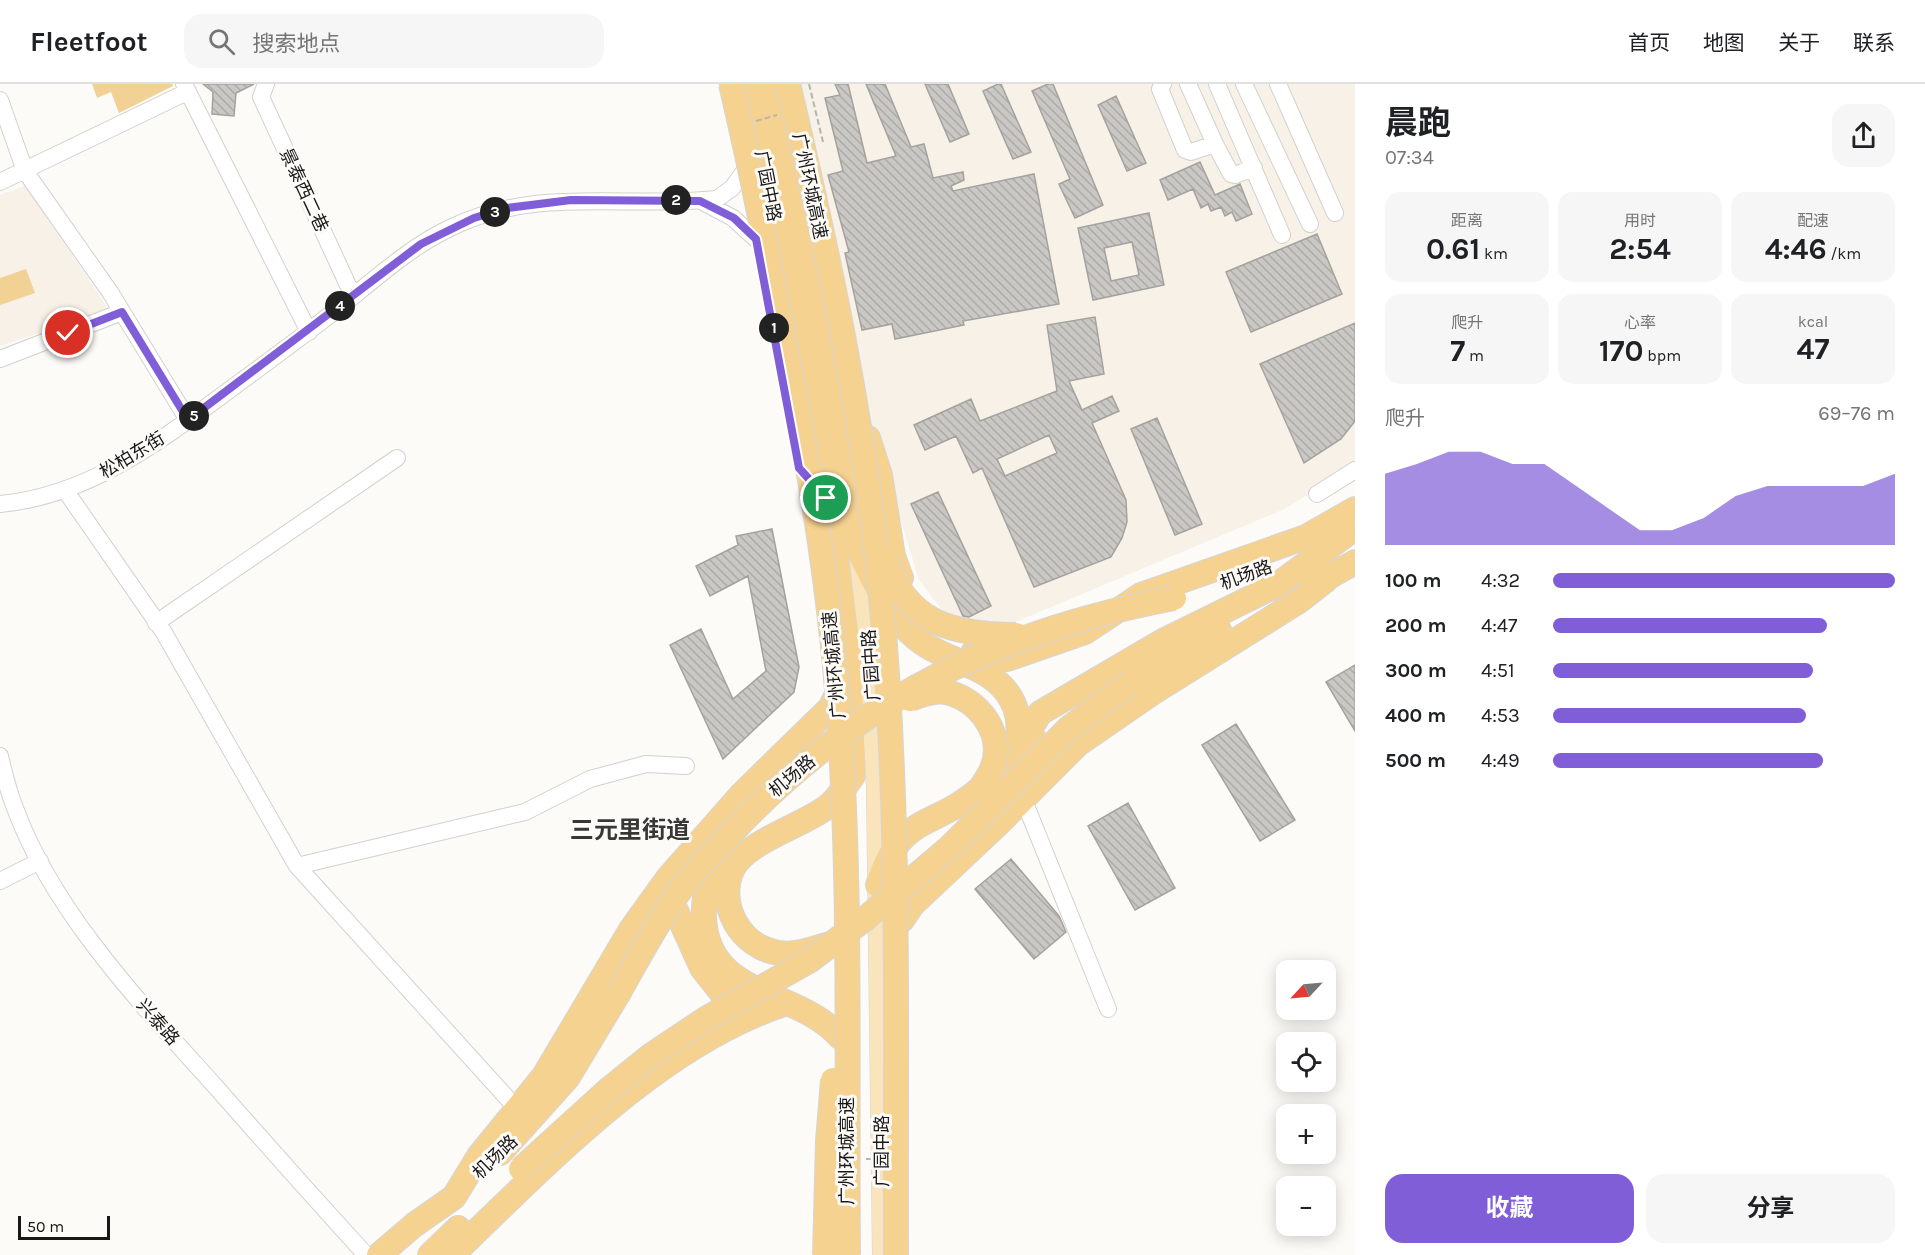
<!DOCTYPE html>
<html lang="zh">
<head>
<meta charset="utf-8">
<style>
  :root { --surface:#fff; --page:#f6f6f6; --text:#202124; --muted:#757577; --line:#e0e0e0; --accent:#7f5ed8 }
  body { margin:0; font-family:Karla,"Noto Sans SC",sans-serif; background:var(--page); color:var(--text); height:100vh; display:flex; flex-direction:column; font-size:22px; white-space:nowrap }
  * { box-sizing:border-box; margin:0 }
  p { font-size:20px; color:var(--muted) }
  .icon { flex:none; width:33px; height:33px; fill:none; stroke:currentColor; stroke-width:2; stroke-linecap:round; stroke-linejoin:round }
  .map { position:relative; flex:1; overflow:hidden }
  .side { display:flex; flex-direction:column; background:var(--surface); width:570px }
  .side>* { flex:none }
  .needle { width:39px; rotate:244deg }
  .tools { position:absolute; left:1276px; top:876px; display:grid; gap:12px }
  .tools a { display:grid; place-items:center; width:60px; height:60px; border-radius:12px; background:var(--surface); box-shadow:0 3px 15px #0003; font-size:30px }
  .scale { position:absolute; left:18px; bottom:15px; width:92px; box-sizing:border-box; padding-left:6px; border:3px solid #191817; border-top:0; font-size:16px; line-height:21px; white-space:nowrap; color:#191817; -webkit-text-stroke:4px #fdfbf8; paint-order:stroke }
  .pin { position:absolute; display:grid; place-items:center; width:51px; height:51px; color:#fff; margin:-26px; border:3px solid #fff; border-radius:50%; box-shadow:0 2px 6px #0007 }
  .km { position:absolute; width:30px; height:30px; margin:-15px; border-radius:50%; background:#222; color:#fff; font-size:16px; line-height:30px; text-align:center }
  .round { display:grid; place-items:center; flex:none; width:63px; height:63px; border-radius:18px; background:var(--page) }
  .summary { display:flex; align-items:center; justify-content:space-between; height:102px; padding:0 30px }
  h1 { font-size:33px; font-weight:700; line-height:45px }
  .figures { display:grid; grid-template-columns:repeat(3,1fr); gap:9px; height:102px; padding:6px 30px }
  .figures div { display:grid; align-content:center; border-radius:15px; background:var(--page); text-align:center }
  .figures b { font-size:30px; font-weight:700 }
  .figures small { font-size:16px; font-weight:400 }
  .figures p { font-size:16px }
  .chart { height:168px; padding:12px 30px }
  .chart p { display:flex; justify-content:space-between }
  .chart svg { width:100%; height:108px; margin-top:6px; fill:var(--accent); opacity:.7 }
  .cta { display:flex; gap:12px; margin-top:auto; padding:12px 30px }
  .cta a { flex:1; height:69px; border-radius:18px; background:var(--accent); color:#fff; font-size:24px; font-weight:700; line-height:69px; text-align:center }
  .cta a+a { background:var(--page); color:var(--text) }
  ul { padding:0 30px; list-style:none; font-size:20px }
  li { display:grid; grid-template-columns:96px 72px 1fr; align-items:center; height:45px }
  li i { height:15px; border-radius:8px; background:var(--accent) }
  header { display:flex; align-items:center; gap:36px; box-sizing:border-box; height:84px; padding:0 30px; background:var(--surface); border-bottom:2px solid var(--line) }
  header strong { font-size:28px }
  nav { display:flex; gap:33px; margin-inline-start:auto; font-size:21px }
  .search { width:420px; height:54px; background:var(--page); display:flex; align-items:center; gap:15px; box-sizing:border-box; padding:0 21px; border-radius:18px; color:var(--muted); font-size:22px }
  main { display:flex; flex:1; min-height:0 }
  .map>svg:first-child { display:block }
  .built { fill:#f7f1e7 }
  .pitch { fill:#f2d195 }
  .building { fill:url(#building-back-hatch); stroke:#a4a29f; stroke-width:1.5; fill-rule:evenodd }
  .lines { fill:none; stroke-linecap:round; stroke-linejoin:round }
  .minor-casing { stroke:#d2d1cd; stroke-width:18 }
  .major-casing { stroke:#d6d5d5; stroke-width:22 }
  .highway-casing { stroke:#d6d5d5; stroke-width:26 }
  .path { stroke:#b5b4b1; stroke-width:2; stroke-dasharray:6 3; stroke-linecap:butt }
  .minor { stroke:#fff; stroke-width:16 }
  .major { stroke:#fae4bc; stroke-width:21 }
  .highway { stroke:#f6d290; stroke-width:24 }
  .highway-bridge-casing { stroke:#d6d5d5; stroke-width:26; stroke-linecap:butt }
  .path-bridge { stroke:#b5b4b1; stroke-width:2; stroke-dasharray:6 3; stroke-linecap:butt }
  .highway-bridge { stroke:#f6d290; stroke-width:24 }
  .route-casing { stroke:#fff; stroke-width:12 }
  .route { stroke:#7f5ed8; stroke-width:8 }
  .labels { text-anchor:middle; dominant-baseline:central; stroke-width:6; stroke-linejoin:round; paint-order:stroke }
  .street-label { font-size:18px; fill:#191817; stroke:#fdfbf8 }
  .district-label { font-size:24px; font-weight:bold; fill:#393735; stroke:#fdfbf8 }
</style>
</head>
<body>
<header>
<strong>Fleetfoot</strong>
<div class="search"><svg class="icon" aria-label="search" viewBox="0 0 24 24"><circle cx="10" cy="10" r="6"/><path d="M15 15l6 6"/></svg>搜索地点</div>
<nav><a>首页</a><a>地图</a><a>关于</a><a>联系</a></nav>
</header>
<main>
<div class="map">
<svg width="1355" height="1171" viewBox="0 0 1355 1171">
  <defs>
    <pattern id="building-back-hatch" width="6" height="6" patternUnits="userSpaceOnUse" patternTransform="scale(1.5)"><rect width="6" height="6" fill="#cac8c5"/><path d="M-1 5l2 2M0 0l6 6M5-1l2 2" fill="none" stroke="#adaba8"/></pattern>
  </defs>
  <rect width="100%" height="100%" fill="#fdfbf8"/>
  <path class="built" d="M797,0H1355V383L1282,426L1006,542L951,538L919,496L850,270Z
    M27,101L109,226L0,262V111Z"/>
  <path class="pitch" d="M92,0H172L173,2L119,29L111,8L97,14Z
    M26,185L35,209L0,221V194Z"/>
  <path class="building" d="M203,0H254L236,9L234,32L212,30L213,8Z
    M835,0H848L867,79L896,72L866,0H885L911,63L924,60L933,94L963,88L964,96L951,102L953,107L1034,90L1059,220L963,237L964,241L895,255L892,240L862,246L845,169L849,168L828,91L843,87L825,14L840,11Z
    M925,0H948L969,50L950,58Z
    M998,0H1001L1031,68L1013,75L983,7Z
    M1048,0H1053L1103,121L1075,134L1059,100L1070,95L1032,7Z
    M1116,12L1146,79L1127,87L1098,21Z
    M1200,78L1215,111L1240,100L1252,130L1236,137L1232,128L1225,132L1221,123L1211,127L1208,120L1201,124L1193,105L1168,116L1160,96Z
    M1149,129L1164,201L1093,216L1078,144ZM1132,158L1139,191L1111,197L1104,164Z
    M1317,150L1342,210L1251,248L1226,188Z
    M1095,233L1104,290L1069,297L1082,326L1112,312L1119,327L1092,339L1126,416L1127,438L1122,454L1111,473L1034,503L982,384L973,389L956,352L925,366L914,341L971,315L980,337L1057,307L1047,241ZM1049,351L1057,369L1005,392L997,375Z
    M1355,239V337L1341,355L1304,379L1260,280Z
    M1157,334L1202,440L1175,451L1131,345Z
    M938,408L991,522L969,533L963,532L911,420Z
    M772,445L799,583L794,608L723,675L670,561L701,545L733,615L766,587L748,492L710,512L696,482L738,461L736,452Z
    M1355,581V647L1326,598Z
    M1236,640L1295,736L1260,757L1202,661Z
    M1128,719L1175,804L1135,826L1088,742Z
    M1011,775L1059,832L1066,848L1034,875L975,805Z"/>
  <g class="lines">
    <g class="minor-casing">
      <path id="minor" d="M184,0L309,248
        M266,0L261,13L353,212
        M1163,0L1160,5L1185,66L1191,68L1215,60L1231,90L1235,91L1254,84
        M1188,0L1215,60
        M1217,0L1282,151
        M1244,0L1310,140
        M1278,0L1335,129
        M0,16L25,87L110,208L188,336
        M0,98L187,8
        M701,117L733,134L756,155
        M0,275L122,228
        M65,406L163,547L297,782L518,1026
        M1317,410L1355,386
        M0,420C87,412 156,360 224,310C263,281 302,253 340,223C375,195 410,163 450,144C538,101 625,125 717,115L732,104L743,89
        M156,539L397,374
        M0,672C4,689 8,707 15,724C53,828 142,921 215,1002C265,1059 315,1115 366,1171
        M1023,714L1108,925
        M297,782L525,728L590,695L646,680L686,682
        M0,797L40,777"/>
    </g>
    <g class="major-casing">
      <path id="major" d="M860,476L869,550L877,703L883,1171"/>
    </g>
    <g class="highway-casing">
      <path id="highway" d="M748,0L834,459L849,574L853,692C845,702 838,715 827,723C802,742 745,758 732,786C717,821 740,863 779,869C796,872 816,864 833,859
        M770,0L858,466C874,496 888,532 916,554C934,569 956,575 977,585C1035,613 1024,668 994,713
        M868,354L880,391L893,472L901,494
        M1313,502L1355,478
        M973,569L997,575H1007L1085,548L1141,511L1306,453L1355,425
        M1131,598L1219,546
        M1037,664L1030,645L1040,629L1163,557L1277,501L1347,450
        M726,760C711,782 703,806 704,833C707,915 797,904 840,953
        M878,801C901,728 932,746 980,705
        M658,808L674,822L702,884L743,936
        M902,836L912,821L997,741L1078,660L1152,609L1299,517L1326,496
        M500,1069L568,993L618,910
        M379,1171L414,1141L454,1113L479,1072L544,992L632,844L668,794L741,711L830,624L843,599
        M430,1171L458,1144
        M452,1171C546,1081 661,959 787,919"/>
    </g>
    <path class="path" d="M809,0L823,58"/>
    <use href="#minor" class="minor"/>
    <use href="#major" class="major"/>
    <use href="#highway" class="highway"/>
    <g class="highway-bridge-casing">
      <path id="highway-bridge" d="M731,0C751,85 768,170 784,256C808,376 829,497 838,619C852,803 846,987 848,1171
        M788,0C828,168 865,341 881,513C901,731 895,952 896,1171
        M885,474C906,540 954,551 1016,551
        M910,615C920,611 934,606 946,608C979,615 1006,651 992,685C989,692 984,699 980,705
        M618,910C638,875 657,838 681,805C699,782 719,762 739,741C863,613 999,547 1174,514
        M521,1085L608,1006L650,972L707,934L809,877L866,834L949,764L1069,644L1131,598
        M825,1171L828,1057L833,996"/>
    </g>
    <path class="path-bridge" d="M756,37L777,31
      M866,1075H878"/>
    <use href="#highway-bridge" class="highway-bridge"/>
  </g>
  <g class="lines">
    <g class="route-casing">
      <path id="route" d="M68,249L122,228L188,336L421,160L474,134L507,124L571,116L700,117L734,134L756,155L799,384L826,414"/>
    </g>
    <use href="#route" class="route"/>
  </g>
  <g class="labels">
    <g class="street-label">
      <text transform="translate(768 102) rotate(79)">广园中路</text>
      <text transform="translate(810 102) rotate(78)">广州环城高速</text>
      <text transform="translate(304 106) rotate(65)">景泰西二巷</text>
      <text transform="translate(132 371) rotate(-31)">松柏东街</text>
      <text transform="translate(1246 491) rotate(-20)">机场路</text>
      <text transform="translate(834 581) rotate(-95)">广州环城高速</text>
      <text transform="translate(871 581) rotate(-94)">广园中路</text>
      <text transform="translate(792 692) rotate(-40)">机场路</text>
      <text transform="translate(158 938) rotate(49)">兴泰路</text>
      <text transform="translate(847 1067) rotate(-90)">广州环城高速</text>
      <text transform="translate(882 1067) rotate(-90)">广园中路</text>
      <text transform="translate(495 1073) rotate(-44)">机场路</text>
    </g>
    <g class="district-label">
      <text x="630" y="746">三元里街道</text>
    </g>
  </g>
</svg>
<div class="tools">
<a><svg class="needle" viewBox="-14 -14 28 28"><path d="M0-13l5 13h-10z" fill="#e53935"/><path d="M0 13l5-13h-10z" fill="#757577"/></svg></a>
<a><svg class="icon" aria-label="locate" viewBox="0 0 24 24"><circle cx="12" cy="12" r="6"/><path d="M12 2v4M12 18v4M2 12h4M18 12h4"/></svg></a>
<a>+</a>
<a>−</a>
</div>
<div class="scale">50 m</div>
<div class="pin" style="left:826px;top:414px;background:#1e9e55"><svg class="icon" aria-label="arrive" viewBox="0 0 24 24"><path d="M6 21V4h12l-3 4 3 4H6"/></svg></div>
<div class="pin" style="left:68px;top:249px;background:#d93025"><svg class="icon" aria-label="check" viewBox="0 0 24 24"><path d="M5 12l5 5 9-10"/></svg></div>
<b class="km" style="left:774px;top:244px">1</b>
<b class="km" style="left:676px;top:116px">2</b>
<b class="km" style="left:495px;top:128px">3</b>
<b class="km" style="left:340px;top:222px">4</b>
<b class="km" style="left:194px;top:332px">5</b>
</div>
<section class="side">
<div class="summary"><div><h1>晨跑</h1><p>07:34</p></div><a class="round"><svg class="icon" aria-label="share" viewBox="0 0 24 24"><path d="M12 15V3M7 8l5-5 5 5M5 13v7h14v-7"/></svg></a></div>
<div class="figures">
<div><p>距离</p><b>0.61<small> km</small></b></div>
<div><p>用时</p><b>2:54</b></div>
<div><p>配速</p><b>4:46<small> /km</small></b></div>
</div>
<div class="figures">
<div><p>爬升</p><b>7<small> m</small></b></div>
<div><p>心率</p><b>170<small> bpm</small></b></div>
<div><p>kcal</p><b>47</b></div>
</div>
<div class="chart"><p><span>爬升</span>69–76 m</p>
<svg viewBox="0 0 160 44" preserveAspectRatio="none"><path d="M0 44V15L10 11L20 6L30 6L40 11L50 11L60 20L70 29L80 38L90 38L100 33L110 24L120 20L130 20L140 20L150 20L160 15V44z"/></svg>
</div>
<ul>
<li><b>100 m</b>4:32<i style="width:100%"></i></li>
<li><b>200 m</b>4:47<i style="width:80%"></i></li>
<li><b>300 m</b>4:51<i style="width:76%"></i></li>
<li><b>400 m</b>4:53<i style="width:74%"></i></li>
<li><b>500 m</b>4:49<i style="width:79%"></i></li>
</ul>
<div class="cta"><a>收藏</a><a>分享</a></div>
</section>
</main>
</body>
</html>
